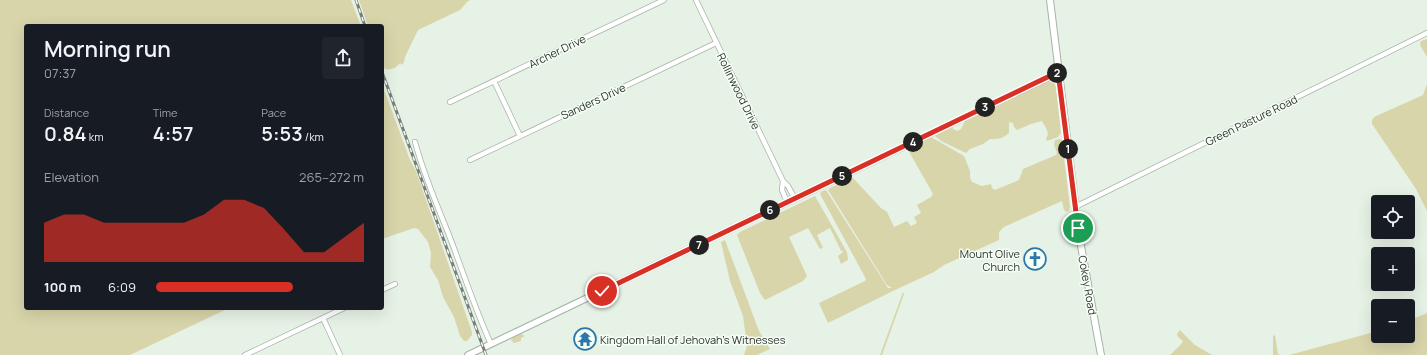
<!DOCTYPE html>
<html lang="en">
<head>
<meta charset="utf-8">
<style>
  :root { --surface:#171b24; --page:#20242c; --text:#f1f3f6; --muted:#9ea1a6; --accent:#d93025 }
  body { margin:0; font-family:Manrope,sans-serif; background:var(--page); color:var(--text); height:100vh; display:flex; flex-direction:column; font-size:15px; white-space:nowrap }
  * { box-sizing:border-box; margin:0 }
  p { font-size:13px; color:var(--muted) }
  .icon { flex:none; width:22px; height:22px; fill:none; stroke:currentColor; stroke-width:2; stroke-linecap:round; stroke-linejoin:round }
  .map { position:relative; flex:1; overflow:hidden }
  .panel { position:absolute; left:24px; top:24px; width:360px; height:286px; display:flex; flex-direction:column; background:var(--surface); border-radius:4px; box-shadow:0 4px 16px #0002 }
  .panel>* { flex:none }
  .tools { position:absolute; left:1371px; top:195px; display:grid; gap:8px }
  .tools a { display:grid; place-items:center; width:44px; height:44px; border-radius:4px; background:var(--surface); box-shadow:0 4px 16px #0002; font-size:20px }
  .pin { position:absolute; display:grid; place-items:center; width:34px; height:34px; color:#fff; margin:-17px; border:2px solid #fff; border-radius:50%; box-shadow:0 1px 4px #0007 }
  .km { position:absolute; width:20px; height:20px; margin:-10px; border-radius:50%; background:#222; color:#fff; font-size:11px; line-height:20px; text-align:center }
  .round { display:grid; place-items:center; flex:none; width:42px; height:42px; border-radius:4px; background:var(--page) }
  .headline { display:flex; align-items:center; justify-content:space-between; height:68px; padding:0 20px }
  h1 { font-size:22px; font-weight:600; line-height:30px }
  .figures { display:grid; grid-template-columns:repeat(3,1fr); gap:6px; height:68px; padding:4px 20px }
  .figures div { display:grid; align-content:center }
  .figures b { font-size:20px; font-weight:600 }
  .figures small { font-size:11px; font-weight:400 }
  .figures p { font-size:11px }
  .chart { height:112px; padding:8px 20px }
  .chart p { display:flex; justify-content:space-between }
  .chart svg { width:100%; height:72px; margin-top:4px; fill:var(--accent); opacity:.7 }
  ul { padding:0 20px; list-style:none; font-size:13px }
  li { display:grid; grid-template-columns:64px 48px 1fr; align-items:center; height:30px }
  li i { height:10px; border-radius:5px; background:var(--accent) }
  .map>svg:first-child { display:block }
  .green { fill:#d8d5ab }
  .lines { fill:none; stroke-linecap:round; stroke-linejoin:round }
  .minor-casing { stroke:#a9b4a9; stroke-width:6 }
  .tertiary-casing { stroke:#a9b4a9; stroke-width:8 }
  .secondary-casing { stroke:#a9b4a9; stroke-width:8 }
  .minor { stroke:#fff; stroke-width:4.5 }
  .tertiary { stroke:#fff; stroke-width:5.5 }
  .secondary { stroke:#fff; stroke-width:6 }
  .rail-casing { stroke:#787f78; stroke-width:3 }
  .rail { stroke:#f5fef5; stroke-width:1.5; stroke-dasharray:4.5; stroke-linecap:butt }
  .route-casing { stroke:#fff; stroke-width:8 }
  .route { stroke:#d93025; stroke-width:5 }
  .labels { text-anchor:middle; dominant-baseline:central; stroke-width:3; stroke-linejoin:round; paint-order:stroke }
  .street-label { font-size:11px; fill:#2c302c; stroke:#f5fef5 }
  .poi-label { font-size:11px; fill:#2c302c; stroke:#f5fef5; text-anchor:end }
</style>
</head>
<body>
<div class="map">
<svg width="1427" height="355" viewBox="0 0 1427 355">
  <rect width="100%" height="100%" fill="#e7f2e6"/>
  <path class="green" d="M0,0H351L361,26H26V308H229L130,355H0Z
    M359,0H470L467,2L460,10L418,30L405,57L404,62L402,65L400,63C396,68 392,70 385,69L382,62V26H368Z
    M1427,39V57L1420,45L1421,41Z
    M1049,81L1055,84L1056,87L1061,133L1058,137L1047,141L1046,139L1048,134L1046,128L1042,121L1031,124L1017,130L1014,127L1013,123L1009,122V133C1003,138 998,140 990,139L983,144L970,149L966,153L941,141L935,136V134L950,127L957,131L961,129L966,119Z
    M382,84L410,160L416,171L472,332V335L467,341H464L460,336L454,317L443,297L438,280L430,267L431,253L428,242L418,229L414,228L382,239Z
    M1427,84V211L1416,189L1372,124V120L1374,117L1423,95Z
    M931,137L964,156L970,171V178L972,182L982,186L991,184L992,188L995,190L1019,180L1023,169L1056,155L1057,153L1054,145L1055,140L1060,139L1062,140L1070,207L1069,211L1067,212L1064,210L1062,201L1004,227L999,232V240L944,265L934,272L895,290L828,323L819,303L865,281L866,279L820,194L822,191L826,190L888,288H892L887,285L828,190L830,188L852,177L881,208L887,212L894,227L907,221L911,226L917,223L914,217L921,213L917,205L931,197L933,194L907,148Z
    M815,196L847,252L848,260L841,264L838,256L843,252L842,250L841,251L830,228L817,235L823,248L820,249L808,228L789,237L807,276L803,281L765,300L760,293L737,235L740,232Z
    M725,240L759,331L770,349L757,355H744L747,346L743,316L730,281L721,242Z
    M903,292L904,294L882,355H880Z
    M1427,313V355H1289L1378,331V336H1408V321Z
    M1180,330L1195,345L1212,355H1170C1174,351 1181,345 1183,341L1178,337L1177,334Z
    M521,334L525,336L521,338V341L514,343L511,340L514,336Z
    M1275,335L1278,354L1280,355H1273V336Z"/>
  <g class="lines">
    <g class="minor-casing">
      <path id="minor" d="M696,0L783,181L788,186L795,199
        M494,81L520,136
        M450,102L664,0
        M415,142C423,172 435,201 447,230C462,268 474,307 491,344
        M470,160L716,43
        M783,181L782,190L787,202
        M1075,207L1427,33
        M382,290L395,284
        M323,318L340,355
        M245,355L344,308"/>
    </g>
    <g class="tertiary-casing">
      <path id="tertiary" d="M468,355L1059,72"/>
    </g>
    <g class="secondary-casing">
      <path id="secondary" d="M1050,0L1079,235L1101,355"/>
    </g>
    <use href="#minor" class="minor"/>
    <use href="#tertiary" class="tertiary"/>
    <use href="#secondary" class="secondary"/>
    <g class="rail-casing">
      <path id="rail" d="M356,0L365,26
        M382,72L486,355"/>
    </g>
    <use href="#rail" class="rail"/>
  </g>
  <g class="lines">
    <g class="route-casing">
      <path id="route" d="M602,291L1058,72L1078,228"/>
    </g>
    <use href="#route" class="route"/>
  </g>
  <defs>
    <g id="church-ring" transform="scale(1.15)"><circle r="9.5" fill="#f5fef5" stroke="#2d76aa" stroke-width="1.5"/><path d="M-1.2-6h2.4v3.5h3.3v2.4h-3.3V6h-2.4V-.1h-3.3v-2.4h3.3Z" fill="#2d76aa"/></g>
    <g id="temple-ring" transform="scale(1.15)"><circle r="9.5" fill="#f5fef5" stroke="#2d76aa" stroke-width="1.5"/><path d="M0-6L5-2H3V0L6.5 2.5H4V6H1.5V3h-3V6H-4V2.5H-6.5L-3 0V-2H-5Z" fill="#2d76aa"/></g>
  </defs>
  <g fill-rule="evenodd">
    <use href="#church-ring" x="1035" y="259"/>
    <use href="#temple-ring" x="585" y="339"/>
  </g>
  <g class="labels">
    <g class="street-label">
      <text transform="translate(557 51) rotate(-26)">Archer Drive</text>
      <text transform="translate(739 91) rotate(64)">Rollinwood Drive</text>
      <text transform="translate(593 101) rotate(-25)">Sanders Drive</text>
      <text transform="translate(1251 120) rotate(-26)">Green Pasture Road</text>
      <text transform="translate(1088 285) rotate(80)">Cokey Road</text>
    </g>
    <g class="poi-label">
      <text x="1020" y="253">Mount Olive<tspan x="1020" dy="13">Church</tspan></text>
      <text x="600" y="339" text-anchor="start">Kingdom Hall of Jehovah’s Witnesses</text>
    </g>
  </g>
</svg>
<div class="tools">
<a><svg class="icon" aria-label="locate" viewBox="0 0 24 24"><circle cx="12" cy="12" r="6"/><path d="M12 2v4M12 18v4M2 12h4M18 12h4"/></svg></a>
<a>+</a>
<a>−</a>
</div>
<div class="pin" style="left:1078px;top:228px;background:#1e9e55"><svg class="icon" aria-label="arrive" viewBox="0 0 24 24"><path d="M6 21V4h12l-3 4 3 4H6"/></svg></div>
<div class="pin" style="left:602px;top:291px;background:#d93025"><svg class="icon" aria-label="check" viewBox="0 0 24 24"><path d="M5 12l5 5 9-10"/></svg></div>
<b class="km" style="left:1068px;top:149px">1</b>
<b class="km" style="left:1057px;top:73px">2</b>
<b class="km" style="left:985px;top:107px">3</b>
<b class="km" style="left:913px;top:142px">4</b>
<b class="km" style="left:842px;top:176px">5</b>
<b class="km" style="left:770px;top:210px">6</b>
<b class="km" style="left:699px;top:245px">7</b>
<section class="panel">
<div class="headline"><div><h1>Morning run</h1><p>07:37</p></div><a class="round"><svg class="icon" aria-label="share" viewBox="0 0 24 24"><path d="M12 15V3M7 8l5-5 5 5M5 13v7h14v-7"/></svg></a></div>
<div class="figures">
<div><p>Distance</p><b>0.84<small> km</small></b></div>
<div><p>Time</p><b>4:57</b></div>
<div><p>Pace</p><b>5:53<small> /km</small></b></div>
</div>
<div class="chart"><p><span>Elevation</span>265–272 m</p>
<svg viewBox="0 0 160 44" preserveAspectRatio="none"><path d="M0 44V20L10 15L20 15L30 20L40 20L50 20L60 20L70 20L80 15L90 6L100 6L110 11L120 24L130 38L140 38L150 29L160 20V44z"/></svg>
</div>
<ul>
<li><b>100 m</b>6:09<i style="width:66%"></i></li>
</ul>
</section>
</div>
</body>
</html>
